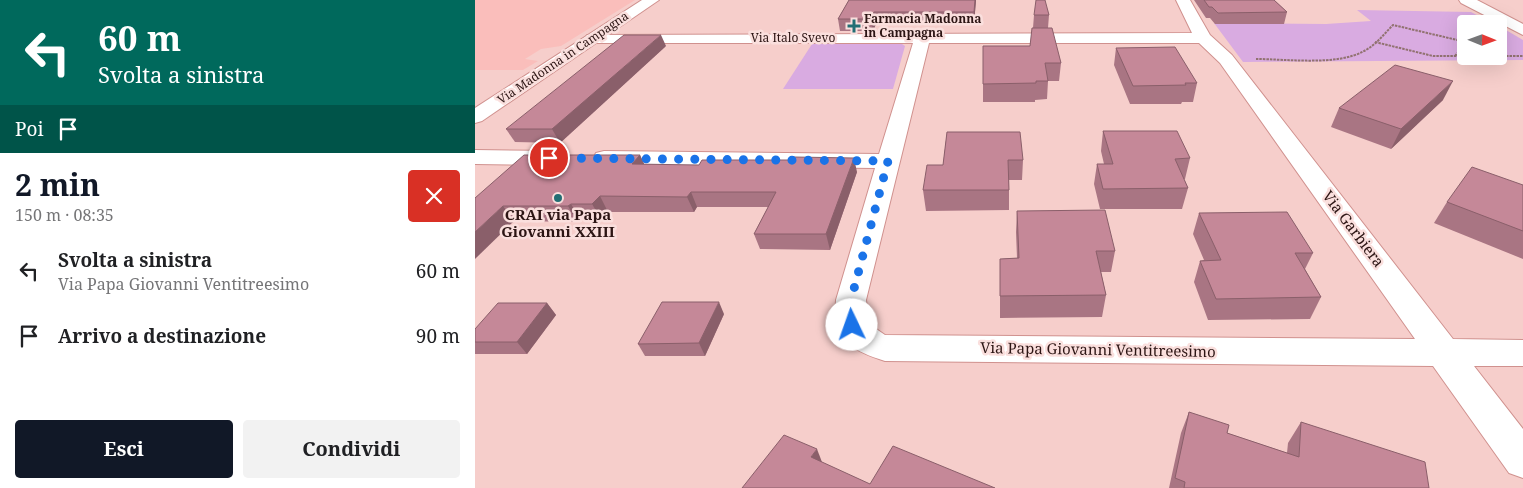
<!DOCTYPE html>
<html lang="it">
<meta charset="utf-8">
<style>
body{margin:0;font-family:"Noto Serif",serif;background:#f2f2f2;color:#202124;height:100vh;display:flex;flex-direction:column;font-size:19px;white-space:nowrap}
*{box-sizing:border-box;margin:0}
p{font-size:16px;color:#757577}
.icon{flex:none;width:28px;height:28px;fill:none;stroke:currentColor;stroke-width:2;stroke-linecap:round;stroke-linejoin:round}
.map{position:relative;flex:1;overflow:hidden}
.panel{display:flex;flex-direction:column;background:#fff;width:475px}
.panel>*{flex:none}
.hud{background:#00695c;color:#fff;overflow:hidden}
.needle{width:32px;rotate:91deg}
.buttons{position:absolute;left:982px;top:15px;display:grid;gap:10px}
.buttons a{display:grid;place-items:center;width:50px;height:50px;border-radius:5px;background:#fff;box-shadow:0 5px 20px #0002;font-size:25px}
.pin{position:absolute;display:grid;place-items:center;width:42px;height:42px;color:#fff;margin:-21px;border:2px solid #fff;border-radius:50%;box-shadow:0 1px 5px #0007}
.me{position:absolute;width:55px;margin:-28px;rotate:357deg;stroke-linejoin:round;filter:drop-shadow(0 0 4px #0008)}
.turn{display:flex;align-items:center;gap:18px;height:105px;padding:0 15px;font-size:22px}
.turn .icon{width:65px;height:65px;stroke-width:2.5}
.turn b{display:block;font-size:35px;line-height:42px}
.then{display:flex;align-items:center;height:48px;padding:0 15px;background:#0003;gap:10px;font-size:19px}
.round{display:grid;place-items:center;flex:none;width:52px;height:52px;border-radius:5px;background:#f2f2f2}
.summary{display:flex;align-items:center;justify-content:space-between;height:85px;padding:0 15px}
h1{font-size:30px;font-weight:700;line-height:38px;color:#111827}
.button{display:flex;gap:10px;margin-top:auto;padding:10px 15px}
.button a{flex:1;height:58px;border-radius:5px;background:#111827;color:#fff;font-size:20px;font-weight:700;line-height:58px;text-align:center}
.button a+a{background:#f2f2f2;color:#202124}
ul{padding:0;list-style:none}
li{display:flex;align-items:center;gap:15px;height:65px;padding:0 15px}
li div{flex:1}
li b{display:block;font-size:19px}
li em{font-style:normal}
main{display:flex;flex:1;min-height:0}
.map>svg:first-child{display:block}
.built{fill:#fabebb}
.green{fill:#d9abe1}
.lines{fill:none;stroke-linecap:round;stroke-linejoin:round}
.minor-casing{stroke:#d0918e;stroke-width:2}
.tertiary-casing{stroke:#d0918e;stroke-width:2}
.path{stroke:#917270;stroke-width:2;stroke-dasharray:2.5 1;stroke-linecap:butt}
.minor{fill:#fff;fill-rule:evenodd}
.tertiary{fill:#fff;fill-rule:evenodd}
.wall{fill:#a97583}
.shaded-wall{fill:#8a5f6a}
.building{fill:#c58898;stroke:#8a5f6a}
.route{stroke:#1a73e8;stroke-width:9;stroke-dasharray:0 16.2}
.poi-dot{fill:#236e74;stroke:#fadfdd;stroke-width:2}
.labels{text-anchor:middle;stroke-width:5;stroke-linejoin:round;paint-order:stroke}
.far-poi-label{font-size:12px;font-weight:bold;fill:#2c1514;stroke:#fadfdd;text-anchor:start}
.far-street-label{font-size:12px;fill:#2c1514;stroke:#fadfdd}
.poi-label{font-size:15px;font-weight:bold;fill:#2c1514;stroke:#fadfdd}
.street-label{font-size:15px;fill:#2c1514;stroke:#fadfdd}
</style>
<main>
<section class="panel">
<div class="hud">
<div class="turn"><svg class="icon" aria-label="left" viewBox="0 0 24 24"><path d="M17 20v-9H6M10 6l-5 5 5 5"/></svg><div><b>60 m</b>Svolta a sinistra</div></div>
<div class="then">Poi<svg class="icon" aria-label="arrive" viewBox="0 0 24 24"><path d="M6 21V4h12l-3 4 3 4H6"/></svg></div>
</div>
<div class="summary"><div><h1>2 min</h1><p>150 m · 08:35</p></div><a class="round" style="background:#d93025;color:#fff"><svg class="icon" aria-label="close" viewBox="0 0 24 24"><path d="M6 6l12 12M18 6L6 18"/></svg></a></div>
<ul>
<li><svg class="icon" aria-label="left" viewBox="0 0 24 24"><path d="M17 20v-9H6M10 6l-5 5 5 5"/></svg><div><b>Svolta a sinistra</b><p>Via Papa Giovanni Ventitreesimo</p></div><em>60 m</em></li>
<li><svg class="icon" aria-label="arrive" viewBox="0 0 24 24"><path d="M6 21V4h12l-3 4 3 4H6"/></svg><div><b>Arrivo a destinazione</b></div><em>90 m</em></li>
</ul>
<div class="button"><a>Esci</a><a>Condividi</a></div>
</section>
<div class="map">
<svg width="1048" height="488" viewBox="0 0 1048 488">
<rect width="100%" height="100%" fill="#f6cecb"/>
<path class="built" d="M0,0H160L86,46L66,49L50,59L63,61L48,70H0Z"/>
<g class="green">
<path d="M882,10L996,12L1019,24H991V56H1024V26L1048,40V60L768,62L739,23L851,24L896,21Z"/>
<path d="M337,44H427L430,46L418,89H308Z"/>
</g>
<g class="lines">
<g class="minor-casing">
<g id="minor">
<path d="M701,0H715L735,35L757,55L978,339L1048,340V366H999L1048,429V478L1034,473L958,366L410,361C375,350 358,340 361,300L400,168L129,165L121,163L118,158L121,153L129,151L404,154L438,43H118L112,41L110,38L112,35L717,33ZM454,43H724L745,63L940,339L410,335L394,324L391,300Z"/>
<path d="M984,0H1002L1048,24V35L986,3Z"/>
<path d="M0,150L83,151L91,153L94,158L91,163L83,165L0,164Z"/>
</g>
</g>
<g class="tertiary-casing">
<path id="tertiary" d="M167,0H184L7,121L0,123V108Z"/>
</g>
<g class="path">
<path d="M900,42L958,56H991"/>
<path d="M980,56L991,43"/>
<path d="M1024,56H1048"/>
<path d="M781,59C811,59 863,66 889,51C901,45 909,34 918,25L991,42"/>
</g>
<use href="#minor" class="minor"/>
<use href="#tertiary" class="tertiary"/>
</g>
<g class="wall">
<path d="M374,0H501L499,24H401L398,31H365L363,19Z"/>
<path d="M719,0H799L812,12L809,24H740L735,18H731Z"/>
<path d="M559,15H574L573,28L586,63L584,81H573L572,99L560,100V102H508V46H555L558,28Z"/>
<path d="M191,46L85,143L40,142L31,129Z"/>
<path d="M641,48L722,83L718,102H707L706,104H655L639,65Z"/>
<path d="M968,100L916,149L856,127L864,108Z"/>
<path d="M628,131L715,158L710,179H709L713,188L707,209H625L619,184L622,164H629L626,151Z"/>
<path d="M472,132L548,160L547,180H534V210L451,211L448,190L468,165Z"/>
<path d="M165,155L169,164L382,172L355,250L285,249L279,234L293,207H222L219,212H133L126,219H105L102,222L39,221L0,198Z"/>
<path d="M1048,185V259L959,223L972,202Z"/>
<path d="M542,211L640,251L636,272H626L631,295L627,317L525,318V259L542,258L541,232Z"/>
<path d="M724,213L838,253L830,269L846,297L835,319L733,320L719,282L725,261L729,260L718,234Z"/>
<path d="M72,303L81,315L52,354H0V329Z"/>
<path d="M249,314L230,356H170L163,344Z"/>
<path d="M714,412L752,433L812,453L813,443L826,422L954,488H694L706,433Z"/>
</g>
<g class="shaded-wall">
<path d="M500,0H501L499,24V12Z"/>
<path d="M399,12L401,24L398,31L396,19Z"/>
<path d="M186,35L191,46L85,143L77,129Z"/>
<path d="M978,81L968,100L916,149L926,129Z"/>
<path d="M165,155L172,170L157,164Z"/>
<path d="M379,158L382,172L355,250L351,234Z"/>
<path d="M216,192L222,207L219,212L212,197Z"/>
<path d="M125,196L133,212L126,219L117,204Z"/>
<path d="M96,204L105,219L102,222L93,206Z"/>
<path d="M28,206L39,221L0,259V232Z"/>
<path d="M244,302L249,314L230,356L224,343Z"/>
<path d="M72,303L81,315L52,354L42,342Z"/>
<path d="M342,449L350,470L336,457Z"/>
</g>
<g class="building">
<path d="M374,0H500L499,12H399L396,19H363Z"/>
<path d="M561,0H570L574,15H559Z"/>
<path d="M729,0H799L812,12L743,13L737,7H734Z"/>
<path d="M557,28H577L586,63H570L573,81H561V83L508,84V46H555Z"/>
<path d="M149,35H186L77,129H31Z"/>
<path d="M700,47L722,83H710L711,85L658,86L641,48Z"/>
<path d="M920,65L978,81L926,129L864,108Z"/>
<path d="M628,131H702L715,158L700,159L713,188L628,189L622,164H638Z"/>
<path d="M472,132H545L548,160H533L534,190H448L452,165H468Z"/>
<path d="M49,155H165L157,164L224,165L227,160H318L319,157L379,158L351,234H279L301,192H216L212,197L125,196L117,204H96L93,206H28L0,232V198Z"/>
<path d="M997,167L1048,185V231L972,202Z"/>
<path d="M630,210L640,251H621L631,295L525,296V259L544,258L542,211Z"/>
<path d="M812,212L838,253H820L846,297L741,299L725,261L746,260L724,213Z"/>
<path d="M187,302H244L224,343L163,344Z"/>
<path d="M23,303H72L42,342H0V329Z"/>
<path d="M714,412L754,425L752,433L824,457L826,422L950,462L954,488H709L710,482L700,478Z"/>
<path d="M309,435L342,449L336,457L395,484L418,446L520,488H267Z"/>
</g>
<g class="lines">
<path class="route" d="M74,158L413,161L376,300L377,325"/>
</g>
<g class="poi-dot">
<path d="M376.5 18.5h5v5h5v5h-5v5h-5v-5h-5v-5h5z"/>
<circle cx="83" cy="198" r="5"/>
</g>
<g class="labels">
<g class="far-poi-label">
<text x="389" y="23">Farmacia Madonna<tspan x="389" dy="14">in Campagna</tspan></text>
</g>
<g class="far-street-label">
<text x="318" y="42">Via Italo Svevo</text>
<text transform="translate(88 58) rotate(-34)" y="4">Via Madonna in Campagna</text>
</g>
<g class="poi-label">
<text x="83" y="220">CRAI via Papa<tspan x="83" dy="17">Giovanni XXIII</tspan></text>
</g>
<g class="street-label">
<text transform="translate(878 229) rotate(53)" y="5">Via Garbiera</text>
<text transform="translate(623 350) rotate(1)" y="5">Via Papa Giovanni Ventitreesimo</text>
</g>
</g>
</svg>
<div class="buttons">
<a><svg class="needle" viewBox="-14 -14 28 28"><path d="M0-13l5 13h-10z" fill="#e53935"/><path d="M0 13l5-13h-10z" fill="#757577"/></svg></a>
</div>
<div class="pin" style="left:74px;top:158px;background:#d93025"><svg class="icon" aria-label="arrive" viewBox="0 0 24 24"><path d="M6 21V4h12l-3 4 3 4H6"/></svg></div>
<svg class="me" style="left:377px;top:325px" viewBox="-20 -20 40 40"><circle r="19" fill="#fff"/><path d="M0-13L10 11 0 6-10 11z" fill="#1a73e8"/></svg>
</div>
</main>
